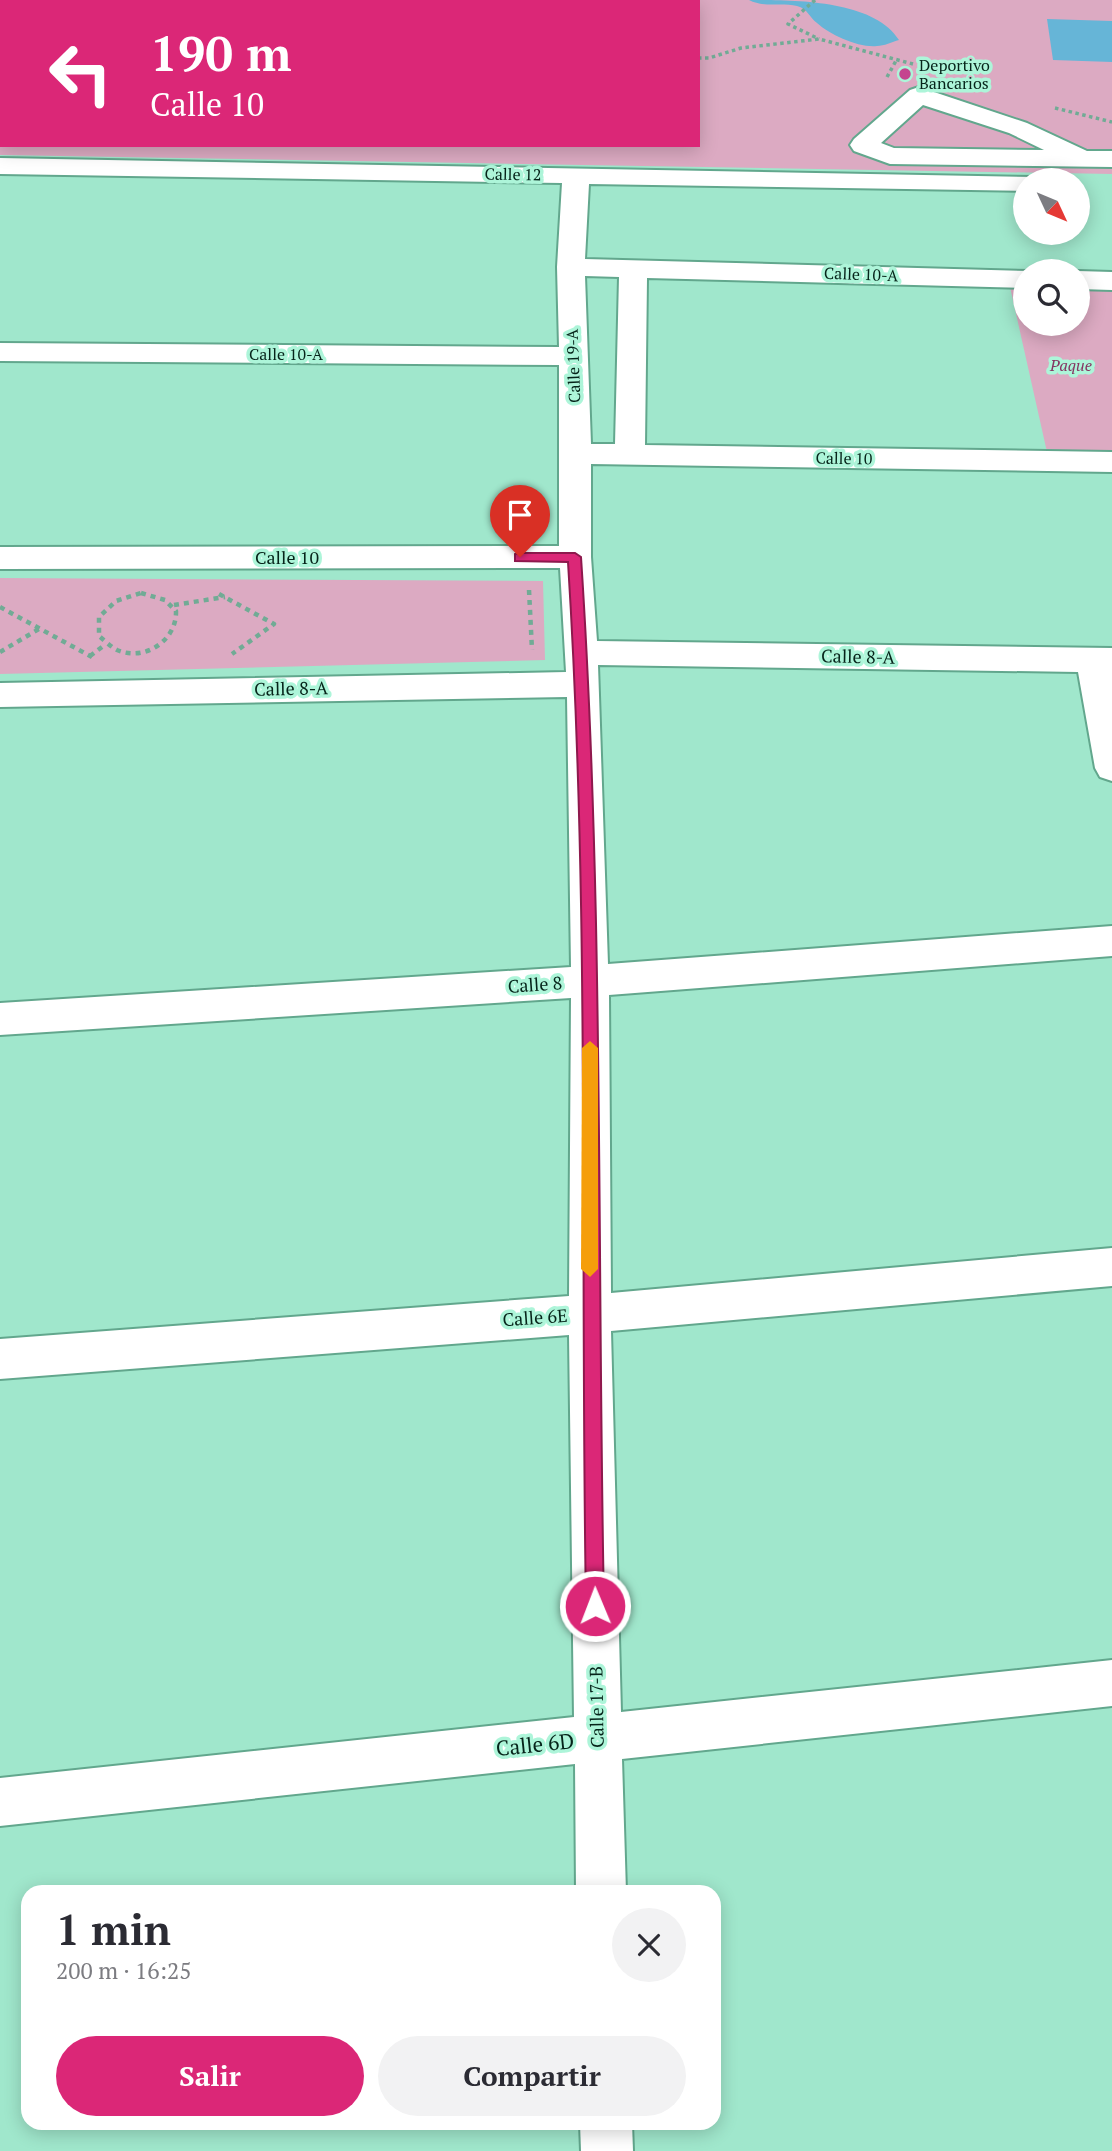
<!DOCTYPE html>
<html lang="es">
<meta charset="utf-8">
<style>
body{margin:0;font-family:"PT Serif",serif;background:#f2f2f3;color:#2b2b33;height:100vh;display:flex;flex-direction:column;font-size:26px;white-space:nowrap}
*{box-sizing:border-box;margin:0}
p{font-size:23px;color:#7c7c81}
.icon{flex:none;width:38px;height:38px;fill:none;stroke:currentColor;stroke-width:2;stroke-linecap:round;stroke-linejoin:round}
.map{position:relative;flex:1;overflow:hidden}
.drawer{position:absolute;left:21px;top:1885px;width:700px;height:245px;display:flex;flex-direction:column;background:#fff;border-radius:21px;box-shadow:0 4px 18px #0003}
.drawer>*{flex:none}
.banner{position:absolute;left:0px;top:0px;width:700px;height:147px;box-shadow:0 4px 18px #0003;background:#db2777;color:#fff;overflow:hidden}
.needle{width:46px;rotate:134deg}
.tools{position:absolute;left:1013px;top:168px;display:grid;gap:14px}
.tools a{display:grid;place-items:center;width:77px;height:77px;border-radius:50%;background:#fff;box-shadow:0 4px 18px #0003;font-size:35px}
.pin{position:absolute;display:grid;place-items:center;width:60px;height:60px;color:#fff;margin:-72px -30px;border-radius:50% 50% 50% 0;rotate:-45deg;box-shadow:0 0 7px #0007}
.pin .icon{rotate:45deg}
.me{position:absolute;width:77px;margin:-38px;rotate:359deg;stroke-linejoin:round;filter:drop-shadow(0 0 5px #0008)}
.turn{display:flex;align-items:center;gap:24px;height:147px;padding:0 35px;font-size:32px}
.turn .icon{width:91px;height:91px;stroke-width:2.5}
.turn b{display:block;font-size:49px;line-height:60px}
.round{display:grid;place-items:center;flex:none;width:74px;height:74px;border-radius:37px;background:#f2f2f3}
.headline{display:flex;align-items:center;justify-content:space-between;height:119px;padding:0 35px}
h1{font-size:42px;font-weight:700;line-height:52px}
.action{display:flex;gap:14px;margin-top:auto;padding:14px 35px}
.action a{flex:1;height:80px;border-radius:42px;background:#db2777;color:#fff;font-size:28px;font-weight:700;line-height:80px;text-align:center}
.action a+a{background:#f2f2f3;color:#2b2b33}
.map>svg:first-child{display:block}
.green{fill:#dcaac2;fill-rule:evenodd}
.water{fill:#66b5d7}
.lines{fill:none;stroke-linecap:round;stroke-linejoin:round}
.minor-casing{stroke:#62a78d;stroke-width:4}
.path-far1{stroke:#71ab95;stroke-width:3.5;stroke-dasharray:3.5 3.5;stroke-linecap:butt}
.path{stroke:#71ab95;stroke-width:4.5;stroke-dasharray:5 5;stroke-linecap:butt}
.minor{fill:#fff;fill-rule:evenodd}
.route{fill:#db2777;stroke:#8e194d;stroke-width:2}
.slow{fill:#f59e0b}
.poi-dot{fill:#c5448f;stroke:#adf5d9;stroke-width:2.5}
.labels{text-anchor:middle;stroke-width:7;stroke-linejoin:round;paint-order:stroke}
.far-poi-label{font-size:16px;fill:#06241a;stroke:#adf5d9;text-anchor:start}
.far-street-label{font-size:16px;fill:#06241a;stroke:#adf5d9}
.far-park-label{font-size:16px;font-style:italic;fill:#853562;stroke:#adf5d9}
.street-label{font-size:18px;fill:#06241a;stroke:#adf5d9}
.near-street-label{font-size:21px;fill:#06241a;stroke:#adf5d9}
</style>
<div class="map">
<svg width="1112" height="2151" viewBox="0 0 1112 2151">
<rect width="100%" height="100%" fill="#a0e7cc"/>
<g class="green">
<path d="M0,0H1112V174L0,155ZM2,2H698V145H2Z"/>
<path d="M1008,278L1025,279L1026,324H1078V280L1112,281V462L1049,461Z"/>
<path d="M0,578L543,581L545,660L0,674Z"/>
</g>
<g class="water">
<path d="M749,0C795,0 874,0 899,40C892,42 884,46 877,46C859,48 830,35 817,23C809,17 808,9 797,6C781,2 764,8 749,0Z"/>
<path d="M1047,19L1112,21V62L1053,60Z"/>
</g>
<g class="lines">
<g class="minor-casing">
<g id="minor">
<path d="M919,87L1027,123L1087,151H1112V167L890,164L854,151L850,145L854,139L910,90ZM923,105L1009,133L1044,150L894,148L881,143Z"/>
<path d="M0,158L1035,177L1037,180H1026V191L589,184L585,259L1029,271H1026V288L647,278L645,445L1112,452V472L591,464V557L597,641L1112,648V781L1100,777L1095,768L1078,672L598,665L608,964L1112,926V956L609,995L611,1293L1112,1248V1286L611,1331L621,1712L1112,1660V1706L622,1759L626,1892H576L575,1764L0,1826V1778L574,1717L569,1335L0,1379V1339L569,1296L571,998L0,1035V1003L571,967L567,697L0,707V683L566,672L560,568L0,569V547L559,546V365L0,361V343L559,347L557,267L562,183L0,174ZM585,276L619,277L615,444H591Z"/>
<path d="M1078,271L1112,272V290L1078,289Z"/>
<path d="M580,2123H632L633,2151H581Z"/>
</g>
</g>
<g class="path-far1">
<path d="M815,0L788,24L819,39"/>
<path d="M698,58H709L741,48L819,39L913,64"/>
<path d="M887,77L897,59"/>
<path d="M1055,108L1112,122"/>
</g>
<g class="path">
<path d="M529,590L532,650"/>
<path d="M141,593L165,600L176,611C177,640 145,662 117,650C111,647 104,640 99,636V617L116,601Z"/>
<path d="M219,594L274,624L232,654"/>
<path d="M174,605L225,597"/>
<path d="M0,607L92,657"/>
<path d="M0,652L39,629"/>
<path d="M90,656L106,644"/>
</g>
<use href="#minor" class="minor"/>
</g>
<path class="route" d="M520,553H575L581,557C604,906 597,1257 604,1606L602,1613L595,1615L588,1613L586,1606C580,1258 590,909 568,562L515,561V554Z"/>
<path class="slow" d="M590,1041L598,1048V1269L590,1277L581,1269L582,1048Z"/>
<circle class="poi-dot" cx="905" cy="74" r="7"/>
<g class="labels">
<g class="far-poi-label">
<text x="919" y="71">Deportivo<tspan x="919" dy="18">Bancarios</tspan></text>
</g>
<g class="far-street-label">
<text transform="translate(513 174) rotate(1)" y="6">Calle 12</text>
<text transform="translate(861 274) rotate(2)" y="6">Calle 10-A</text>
<text x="286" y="360">Calle 10-A</text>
<text transform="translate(573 366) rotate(-92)" y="6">Calle 19-A</text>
<text transform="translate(844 458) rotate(1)" y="6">Calle 10</text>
</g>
<g class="far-park-label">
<text x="1071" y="371">Paque</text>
</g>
<g class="street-label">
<text x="287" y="564">Calle 10</text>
<text transform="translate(858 657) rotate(1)" y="6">Calle 8-A</text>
<text transform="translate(291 689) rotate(-1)" y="6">Calle 8-A</text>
<text transform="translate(535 985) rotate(-4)" y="6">Calle 8</text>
<text transform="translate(535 1318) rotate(-4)" y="6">Calle 6E</text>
<text transform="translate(597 1707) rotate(-91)" y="6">Calle 17-B</text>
</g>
<g class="near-street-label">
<text transform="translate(535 1745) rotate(-6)" y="7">Calle 6D</text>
</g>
</g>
</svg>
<div class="tools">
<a><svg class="needle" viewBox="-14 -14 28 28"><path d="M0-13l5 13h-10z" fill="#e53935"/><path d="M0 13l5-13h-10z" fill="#7c7c81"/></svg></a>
<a><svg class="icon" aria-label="search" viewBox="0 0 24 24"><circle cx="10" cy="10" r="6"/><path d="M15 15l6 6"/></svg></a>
</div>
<div class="pin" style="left:520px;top:557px;background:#d93025"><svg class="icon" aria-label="arrive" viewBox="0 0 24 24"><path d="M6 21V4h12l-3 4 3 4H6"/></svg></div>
<svg class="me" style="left:595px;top:1606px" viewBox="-20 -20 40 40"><circle r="17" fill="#db2777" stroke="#fff" stroke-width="3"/><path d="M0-11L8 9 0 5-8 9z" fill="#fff"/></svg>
<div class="banner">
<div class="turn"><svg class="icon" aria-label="left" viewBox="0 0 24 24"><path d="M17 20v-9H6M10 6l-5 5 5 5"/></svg><div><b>190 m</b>Calle 10</div></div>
</div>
<section class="drawer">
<div class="headline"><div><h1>1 min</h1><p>200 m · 16:25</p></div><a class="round"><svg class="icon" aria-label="close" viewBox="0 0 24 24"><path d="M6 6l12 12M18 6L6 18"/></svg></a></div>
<div class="action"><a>Salir</a><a>Compartir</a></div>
</section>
</div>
